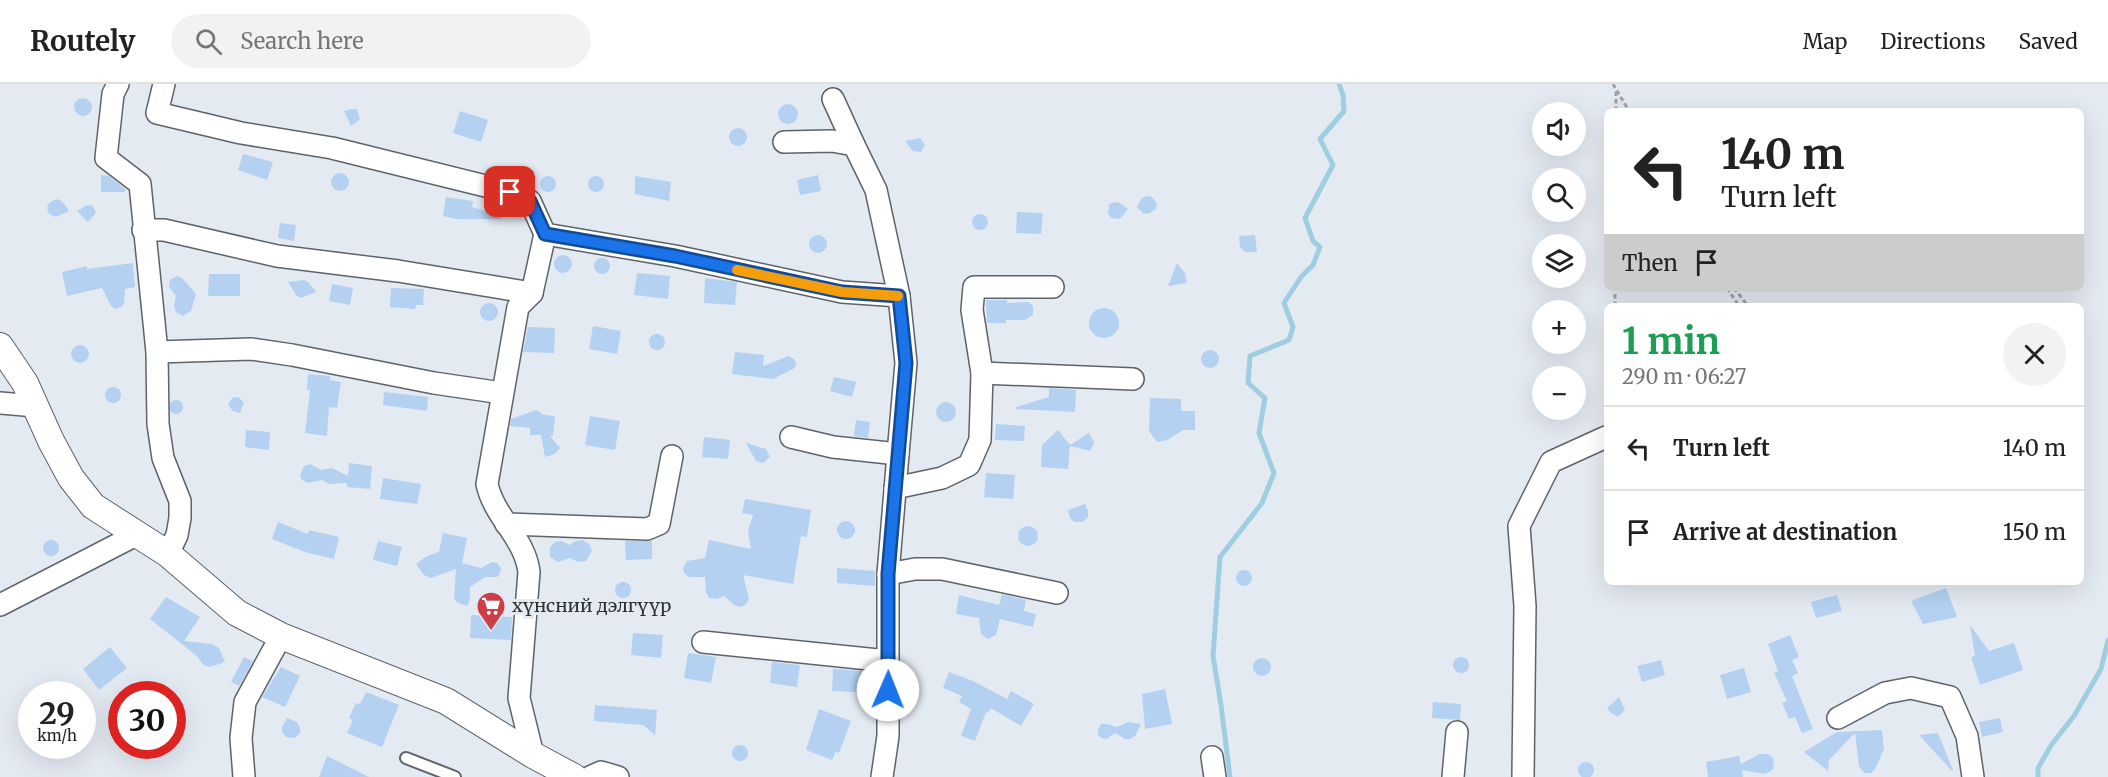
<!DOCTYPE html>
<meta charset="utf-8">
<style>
body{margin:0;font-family:Merriweather,serif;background:#f2f2f2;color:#222;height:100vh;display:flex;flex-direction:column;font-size:22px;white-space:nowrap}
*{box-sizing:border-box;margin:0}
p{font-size:20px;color:#767676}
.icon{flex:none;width:33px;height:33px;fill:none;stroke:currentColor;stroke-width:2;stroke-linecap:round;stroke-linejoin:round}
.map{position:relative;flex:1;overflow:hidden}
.sheet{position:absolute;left:1604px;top:219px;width:480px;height:282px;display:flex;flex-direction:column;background:#fff;border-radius:9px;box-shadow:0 6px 24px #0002}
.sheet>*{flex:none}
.top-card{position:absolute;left:1604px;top:24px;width:480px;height:183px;border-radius:9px;box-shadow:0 6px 24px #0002;background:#fff;color:#222;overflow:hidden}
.fabs{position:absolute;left:1532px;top:18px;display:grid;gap:12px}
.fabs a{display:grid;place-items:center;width:54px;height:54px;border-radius:50%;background:#fff;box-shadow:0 6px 24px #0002;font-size:30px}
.speed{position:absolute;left:18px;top:597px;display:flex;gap:12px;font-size:30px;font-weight:700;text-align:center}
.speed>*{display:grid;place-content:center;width:78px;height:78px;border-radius:50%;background:#fff;box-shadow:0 6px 24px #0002;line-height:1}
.speed small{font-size:15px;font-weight:400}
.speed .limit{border:9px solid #d22;background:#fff;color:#111}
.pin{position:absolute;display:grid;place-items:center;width:51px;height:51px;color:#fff;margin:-26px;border-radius:12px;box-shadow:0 3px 9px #0006}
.me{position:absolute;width:66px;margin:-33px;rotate:1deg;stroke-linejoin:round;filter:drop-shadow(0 0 4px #0008)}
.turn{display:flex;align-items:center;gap:21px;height:126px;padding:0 18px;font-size:27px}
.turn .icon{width:78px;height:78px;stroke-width:2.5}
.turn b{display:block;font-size:42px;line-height:51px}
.then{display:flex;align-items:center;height:57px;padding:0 18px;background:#0003;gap:12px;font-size:22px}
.round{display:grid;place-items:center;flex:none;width:63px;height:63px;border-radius:32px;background:#f2f2f2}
.summary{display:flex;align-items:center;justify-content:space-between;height:102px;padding:0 18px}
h1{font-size:36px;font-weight:700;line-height:45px;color:#1e9e55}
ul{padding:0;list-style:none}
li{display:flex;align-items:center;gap:18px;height:84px;padding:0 18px;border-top:2px solid #e0e0e0}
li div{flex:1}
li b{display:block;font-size:22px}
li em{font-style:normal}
header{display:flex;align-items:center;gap:36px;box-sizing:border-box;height:84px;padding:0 30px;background:#fff;border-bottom:2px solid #e0e0e0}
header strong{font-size:28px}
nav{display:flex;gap:33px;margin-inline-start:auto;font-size:21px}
.search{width:420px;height:54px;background:#f2f2f2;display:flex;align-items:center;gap:15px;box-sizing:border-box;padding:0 21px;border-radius:33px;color:#767676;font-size:22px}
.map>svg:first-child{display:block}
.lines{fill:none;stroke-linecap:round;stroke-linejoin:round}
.stream{stroke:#9fcee1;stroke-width:5}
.building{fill:#b4d1f2}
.service-casing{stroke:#5e636a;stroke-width:14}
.minor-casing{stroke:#5e636a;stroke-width:24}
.tertiary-casing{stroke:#5e636a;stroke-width:28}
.path{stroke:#9ca1a7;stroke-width:3;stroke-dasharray:4.5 3;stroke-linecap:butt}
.service{stroke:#fff;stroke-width:10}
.minor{stroke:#fff;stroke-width:21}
.tertiary{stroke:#fff;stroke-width:26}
.route-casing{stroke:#114b97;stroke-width:15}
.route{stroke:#1a73e8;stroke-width:10}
.slow{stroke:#f59e0b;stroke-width:10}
.labels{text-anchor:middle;stroke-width:6;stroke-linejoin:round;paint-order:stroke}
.poi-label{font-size:18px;fill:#2e3134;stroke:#e4eaf2;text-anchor:start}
</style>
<header>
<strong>Routely</strong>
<div class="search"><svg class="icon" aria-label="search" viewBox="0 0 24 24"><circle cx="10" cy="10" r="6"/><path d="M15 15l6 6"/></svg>Search here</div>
<nav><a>Map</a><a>Directions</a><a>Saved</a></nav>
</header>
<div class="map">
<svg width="2108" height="693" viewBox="0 0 2108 693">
<rect width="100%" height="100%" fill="#e4eaf2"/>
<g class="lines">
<g class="stream">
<path d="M1230,693L1221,621L1213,572L1220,473L1262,419L1274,389L1259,349L1265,314L1248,299L1250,272L1289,256L1293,243L1284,219L1301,193L1313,181L1320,163L1313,157L1305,134L1333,81L1320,55L1344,27L1343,11L1339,0"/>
<path d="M2038,693V684L2052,660L2074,632L2101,585L2108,556"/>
</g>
</g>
<g class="building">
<circle cx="83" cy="23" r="9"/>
<circle cx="788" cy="30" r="10"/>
<path d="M352,25H357L360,35L351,42L344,27Z"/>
<path d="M460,27L488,36L481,58L453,49Z"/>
<circle cx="738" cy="53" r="9"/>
<path d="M920,54L925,61L921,68L913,67L905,57Z"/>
<path d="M243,70L273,78L267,96L238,86Z"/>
<circle cx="340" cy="98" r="9"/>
<path d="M101,91L109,92L125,105V108H101Z"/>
<path d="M818,91L821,107L800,111L797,96Z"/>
<circle cx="548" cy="100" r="8"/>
<path d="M635,92L671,98L669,117L635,110Z"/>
<circle cx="596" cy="100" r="8"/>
<path d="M1146,112L1152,113L1157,120L1156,125L1148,130L1143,129L1137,123L1141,115Z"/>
<path d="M446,113L473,117L472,123L502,132L501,135H457L443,132Z"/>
<path d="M56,115L62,117L69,127L56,133L49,130L47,124L49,119Z"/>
<path d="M1115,118L1120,119L1128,125L1120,135L1111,134L1108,129L1109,120Z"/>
<path d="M92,121L96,129L88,138L77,127L85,122Z"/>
<path d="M1017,128L1043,129L1041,150L1016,149Z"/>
<circle cx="980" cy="138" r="8"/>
<path d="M280,139L296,141L294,157L278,154Z"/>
<circle cx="818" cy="160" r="9"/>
<path d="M1255,151L1257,168H1245L1240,163L1239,152Z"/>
<circle cx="563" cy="180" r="9"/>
<circle cx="602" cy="182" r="8"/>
<path d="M133,179L135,203L125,205L124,219L121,223L115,225L111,222L102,204L67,212L62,188L87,182V185Z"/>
<path d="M1177,179L1185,189L1187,199L1168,202Z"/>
<path d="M637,189L670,192L668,215L634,211Z"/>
<path d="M209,190H240V212H208Z"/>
<path d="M177,192L182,194L196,210L191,227L183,232L176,228L174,222L176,212L169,203L170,196Z"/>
<path d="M705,194L737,198L735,221L704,219Z"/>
<path d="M304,196L309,199L316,208L301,214L296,211L288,198Z"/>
<path d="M332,200L353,204L350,221L329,217Z"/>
<path d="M391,204L424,205L423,221H416L415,225L390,223Z"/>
<path d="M986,216H1007V219L1028,218L1033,222V231L1025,236H1006V239H987Z"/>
<circle cx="489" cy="228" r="9"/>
<circle cx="1104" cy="239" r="15"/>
<path d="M593,242L621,247L617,270L589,265Z"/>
<path d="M528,243L555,244L554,269L523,268Z"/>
<circle cx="657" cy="258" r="8"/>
<circle cx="80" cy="270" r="9"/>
<circle cx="1210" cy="275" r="9"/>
<path d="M735,268L764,271L763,282L789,272L795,276L796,281L793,285L773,295L732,290Z"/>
<path d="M308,290L330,292V296L341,298L337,324L329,323L327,352L305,349L310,306H307Z"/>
<path d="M834,293L856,298L852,313L830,307Z"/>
<circle cx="113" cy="311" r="8"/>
<path d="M1049,304L1076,306L1075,328L1016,325V323L1049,313Z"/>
<path d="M384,308L428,313L427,327L383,321Z"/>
<path d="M238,313L244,318L240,329L233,327L228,321L232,314Z"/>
<path d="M1150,314L1181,315V327H1195V346H1183L1167,356L1157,358L1149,347Z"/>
<circle cx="176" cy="323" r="7"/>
<circle cx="946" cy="328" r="10"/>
<path d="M536,326L544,331L555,332L553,352H550L560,364L555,370L545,373L541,351H530V344L510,342L511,335Z"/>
<path d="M590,332L620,337L615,366L585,361Z"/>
<path d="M856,336L870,338L868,354L854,352Z"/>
<path d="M996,340L1025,342L1024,357L995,356Z"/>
<path d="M246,346L270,348L269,366L245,363Z"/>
<path d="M1058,346L1070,361L1089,349L1094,358L1093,361L1090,367L1070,362L1068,385L1041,383L1042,361Z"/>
<path d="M704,353L730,356L728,375L702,373Z"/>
<path d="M746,359L766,365L770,373L763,379L756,377Z"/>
<path d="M349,379L372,382L370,405L347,403V399L329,400L322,396L308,399L302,396L300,391L304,382L310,380L321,386L332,384L348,392Z"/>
<path d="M986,389L1015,391L1013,415L984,413Z"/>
<path d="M383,394L421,400L417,420L380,415Z"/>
<path d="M745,415L811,426L807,453L801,452L793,500L743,491L749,515L746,520L740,523L734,521L724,512L717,515L709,514L706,508L705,493H689L684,489L683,484L687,477L705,474L709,456L751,465L748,447L753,431L742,429Z"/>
<path d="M1085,420L1088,427V433L1083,438H1074L1070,434L1068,426Z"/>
<circle cx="846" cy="446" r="9"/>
<path d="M278,438L308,450L309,446L339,453L334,475L305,468L272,455Z"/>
<circle cx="1028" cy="452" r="10"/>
<path d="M443,449L467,454L462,479L481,484L492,478L497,479L501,484L500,489L497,493H485L470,503V512L468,522L458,519L454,515L456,485L431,494L424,491L416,480L427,472L439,468Z"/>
<path d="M583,456L589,460L592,467L586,477L578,478L570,474L558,478L550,473V463L555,458L562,457L569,461L576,457Z"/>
<circle cx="51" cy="464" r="8"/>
<path d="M378,457L402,463L397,482L373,476Z"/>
<path d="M625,457H652V475L626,476Z"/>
<path d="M837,484L875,487V502L837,499Z"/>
<circle cx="1244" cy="494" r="8"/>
<circle cx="623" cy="506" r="8"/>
<path d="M1946,504L1957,533L1923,540L1911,517Z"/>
<path d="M1002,510L1026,516L1024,527L1036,530L1033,543L1000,535L996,551L988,555L981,550L979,534L956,530L959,511L999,521Z"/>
<path d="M1837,511L1842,527L1816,534L1811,518Z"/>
<path d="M166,513L200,533L184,557L212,560L219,564L225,578L210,583L203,581L197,572L150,535Z"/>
<path d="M471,531L512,533L511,556L470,554Z"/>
<path d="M1970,541L1989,567L2014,559L2023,586L1980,601L1971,573L1975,572Z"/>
<path d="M633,549L663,551L661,574L631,571Z"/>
<path d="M1790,551L1799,573L1792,576L1798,589L1792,592L1813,645L1802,649L1795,633L1789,635L1782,619L1787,617L1774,589L1778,587L1768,560Z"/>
<path d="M110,563L127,584L99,606L83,585Z"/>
<path d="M688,569L716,573L711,599L684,594Z"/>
<circle cx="1461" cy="581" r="8"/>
<path d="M244,573L253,577L239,602L231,598Z"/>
<circle cx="1262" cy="583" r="9"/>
<path d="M1661,576L1665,591L1642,598L1637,582Z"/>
<path d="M772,578L800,581L797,603L770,599Z"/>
<path d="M281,583L300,592L285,623L262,613Z"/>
<path d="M1744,584L1751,608L1727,615L1720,591Z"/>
<path d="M833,585L862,587V590H875V605L857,604L856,608L832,607Z"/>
<path d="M949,588L973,597L1007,615L1011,607L1034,620L1021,642L991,624L988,629L986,628L975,657L961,652L971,625L959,618L962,612L943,604Z"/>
<path d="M1165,605L1172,640L1145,645L1142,610Z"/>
<path d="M366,608L399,621L382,663L347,649L353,636L349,634L356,619L360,620Z"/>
<path d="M1619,613L1625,626L1618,633L1611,629L1607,624Z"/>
<path d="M1433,618L1461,620L1460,636L1432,634Z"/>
<path d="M595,621L657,626L655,651L643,641L594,637Z"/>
<path d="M819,625L851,637L839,669L836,667L832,676L806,666Z"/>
<path d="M287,634L297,638L300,644V649L295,654L286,653L282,648V643Z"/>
<path d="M2000,634L2003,648L1982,653L1979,638Z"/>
<path d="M1128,638L1141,640L1135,652L1130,655H1125L1115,649L1107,655L1102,654L1098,651V646L1101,640H1107L1117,643Z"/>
<path d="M1882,646L1884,665L1875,685L1871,689H1864L1859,682L1855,649L1829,676L1828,687L1804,668L1837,648Z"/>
<path d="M1938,649L1953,686L1952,687L1919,651Z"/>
<circle cx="740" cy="669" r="8"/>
<path d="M1760,670H1768L1774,675L1773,685L1769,688L1764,690L1742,686L1743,693H1708L1706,678L1739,672L1741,680Z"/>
<path d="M327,672L369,693H319Z"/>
<circle cx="1586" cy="686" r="8"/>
</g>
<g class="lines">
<g class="service-casing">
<path id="service" d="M406,674L455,693"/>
</g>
<g class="minor-casing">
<g id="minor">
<path d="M118,0L113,10L106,74L140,100L157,268L158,340L163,374L180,417V434L177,451L168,470"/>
<path d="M164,0L157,29L241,49L332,64L510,108L530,117L545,150L675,172L842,208L899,212"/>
<path d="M833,15L854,61"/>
<path d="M784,58L832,57L854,61L876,106L899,212L906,279L898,370"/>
<path d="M143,146H164L277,172L398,187L532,209"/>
<path d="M157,268L251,265L292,271L434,299L502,309"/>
<path d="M982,289L1133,295"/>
<path d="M0,319L36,322"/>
<path d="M791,353L833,363L898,370L888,490V652L882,693"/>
<path d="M895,404L942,394L969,381L980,356L982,289L972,226L974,203H1053"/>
<path d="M506,440L647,445L659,440L672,372"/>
<path d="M888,490L915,485H942L1057,509"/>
<path d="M0,521L136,451"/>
<path d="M703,558L888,577"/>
<path d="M1838,634L1885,609L1911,604L1950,613L1967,652L1973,693"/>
<path d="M533,671L519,614L529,488C525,454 494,433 487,400L518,223L532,209L545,150"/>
<path d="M1212,673L1215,693"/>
<path d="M244,693L241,654L245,618L281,552"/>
<path d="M590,693L601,688L618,693"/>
<path d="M1453,693L1457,648"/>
<path d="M1523,693L1525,522L1519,442L1551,378L1606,353"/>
</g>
</g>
<g class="tertiary-casing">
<path id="tertiary" d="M0,262L25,299L51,357L71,394L93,422L168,470L237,529L281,552L446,617L533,671L574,693"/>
</g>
<g class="path">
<path d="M1613,0L1629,27"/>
<path d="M1616,27V7"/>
<path d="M1727,204L1739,222"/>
<path d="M1734,204L1748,222"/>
<path d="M1615,222V204"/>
</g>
<use href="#service" class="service"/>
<use href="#minor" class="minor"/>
<use href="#tertiary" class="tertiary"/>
</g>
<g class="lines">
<g class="route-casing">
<path id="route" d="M510,108L530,117L545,150L675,172L842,208L899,212L906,279L888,490V606"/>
</g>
<use href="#route" class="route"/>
<path class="slow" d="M737,186L842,208L898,212"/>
</g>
<defs>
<g id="supermarket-pin" transform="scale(1.5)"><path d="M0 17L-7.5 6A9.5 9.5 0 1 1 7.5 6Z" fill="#ce3e48" stroke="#e4eaf2"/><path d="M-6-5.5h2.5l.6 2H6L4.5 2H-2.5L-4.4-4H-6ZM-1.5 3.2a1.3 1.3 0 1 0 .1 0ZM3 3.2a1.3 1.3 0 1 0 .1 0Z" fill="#fff"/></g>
</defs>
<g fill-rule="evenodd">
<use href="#supermarket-pin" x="491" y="522"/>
</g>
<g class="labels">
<g class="poi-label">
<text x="512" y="528">хүнсний дэлгүүр</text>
</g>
</g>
</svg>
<div class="fabs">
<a><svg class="icon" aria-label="sound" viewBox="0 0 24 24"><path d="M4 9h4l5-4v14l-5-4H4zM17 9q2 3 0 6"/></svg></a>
<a><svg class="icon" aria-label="search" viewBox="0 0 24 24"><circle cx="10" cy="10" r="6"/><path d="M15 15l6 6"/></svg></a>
<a><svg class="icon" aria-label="layers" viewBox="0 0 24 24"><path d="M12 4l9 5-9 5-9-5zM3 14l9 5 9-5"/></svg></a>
<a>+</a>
<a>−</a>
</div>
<div class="speed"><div>29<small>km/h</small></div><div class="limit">30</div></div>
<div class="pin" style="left:510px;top:108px;background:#d93025"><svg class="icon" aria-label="arrive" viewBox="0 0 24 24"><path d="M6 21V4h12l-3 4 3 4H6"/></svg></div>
<svg class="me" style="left:888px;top:606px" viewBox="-20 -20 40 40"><circle r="19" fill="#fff"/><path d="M0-13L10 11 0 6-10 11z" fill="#1a73e8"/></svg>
<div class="top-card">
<div class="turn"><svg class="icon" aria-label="left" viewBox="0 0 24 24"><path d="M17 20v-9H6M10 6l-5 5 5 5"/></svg><div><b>140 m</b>Turn left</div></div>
<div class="then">Then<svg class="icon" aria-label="arrive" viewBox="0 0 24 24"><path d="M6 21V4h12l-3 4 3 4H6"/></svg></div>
</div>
<section class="sheet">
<div class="summary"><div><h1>1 min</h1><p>290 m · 06:27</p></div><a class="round"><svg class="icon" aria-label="close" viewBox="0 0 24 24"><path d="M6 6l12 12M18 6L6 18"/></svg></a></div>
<ul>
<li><svg class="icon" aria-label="left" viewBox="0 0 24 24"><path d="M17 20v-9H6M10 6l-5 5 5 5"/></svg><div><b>Turn left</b></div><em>140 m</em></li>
<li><svg class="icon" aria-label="arrive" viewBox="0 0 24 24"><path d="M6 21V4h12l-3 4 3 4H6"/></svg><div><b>Arrive at destination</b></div><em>150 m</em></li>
</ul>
</section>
</div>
